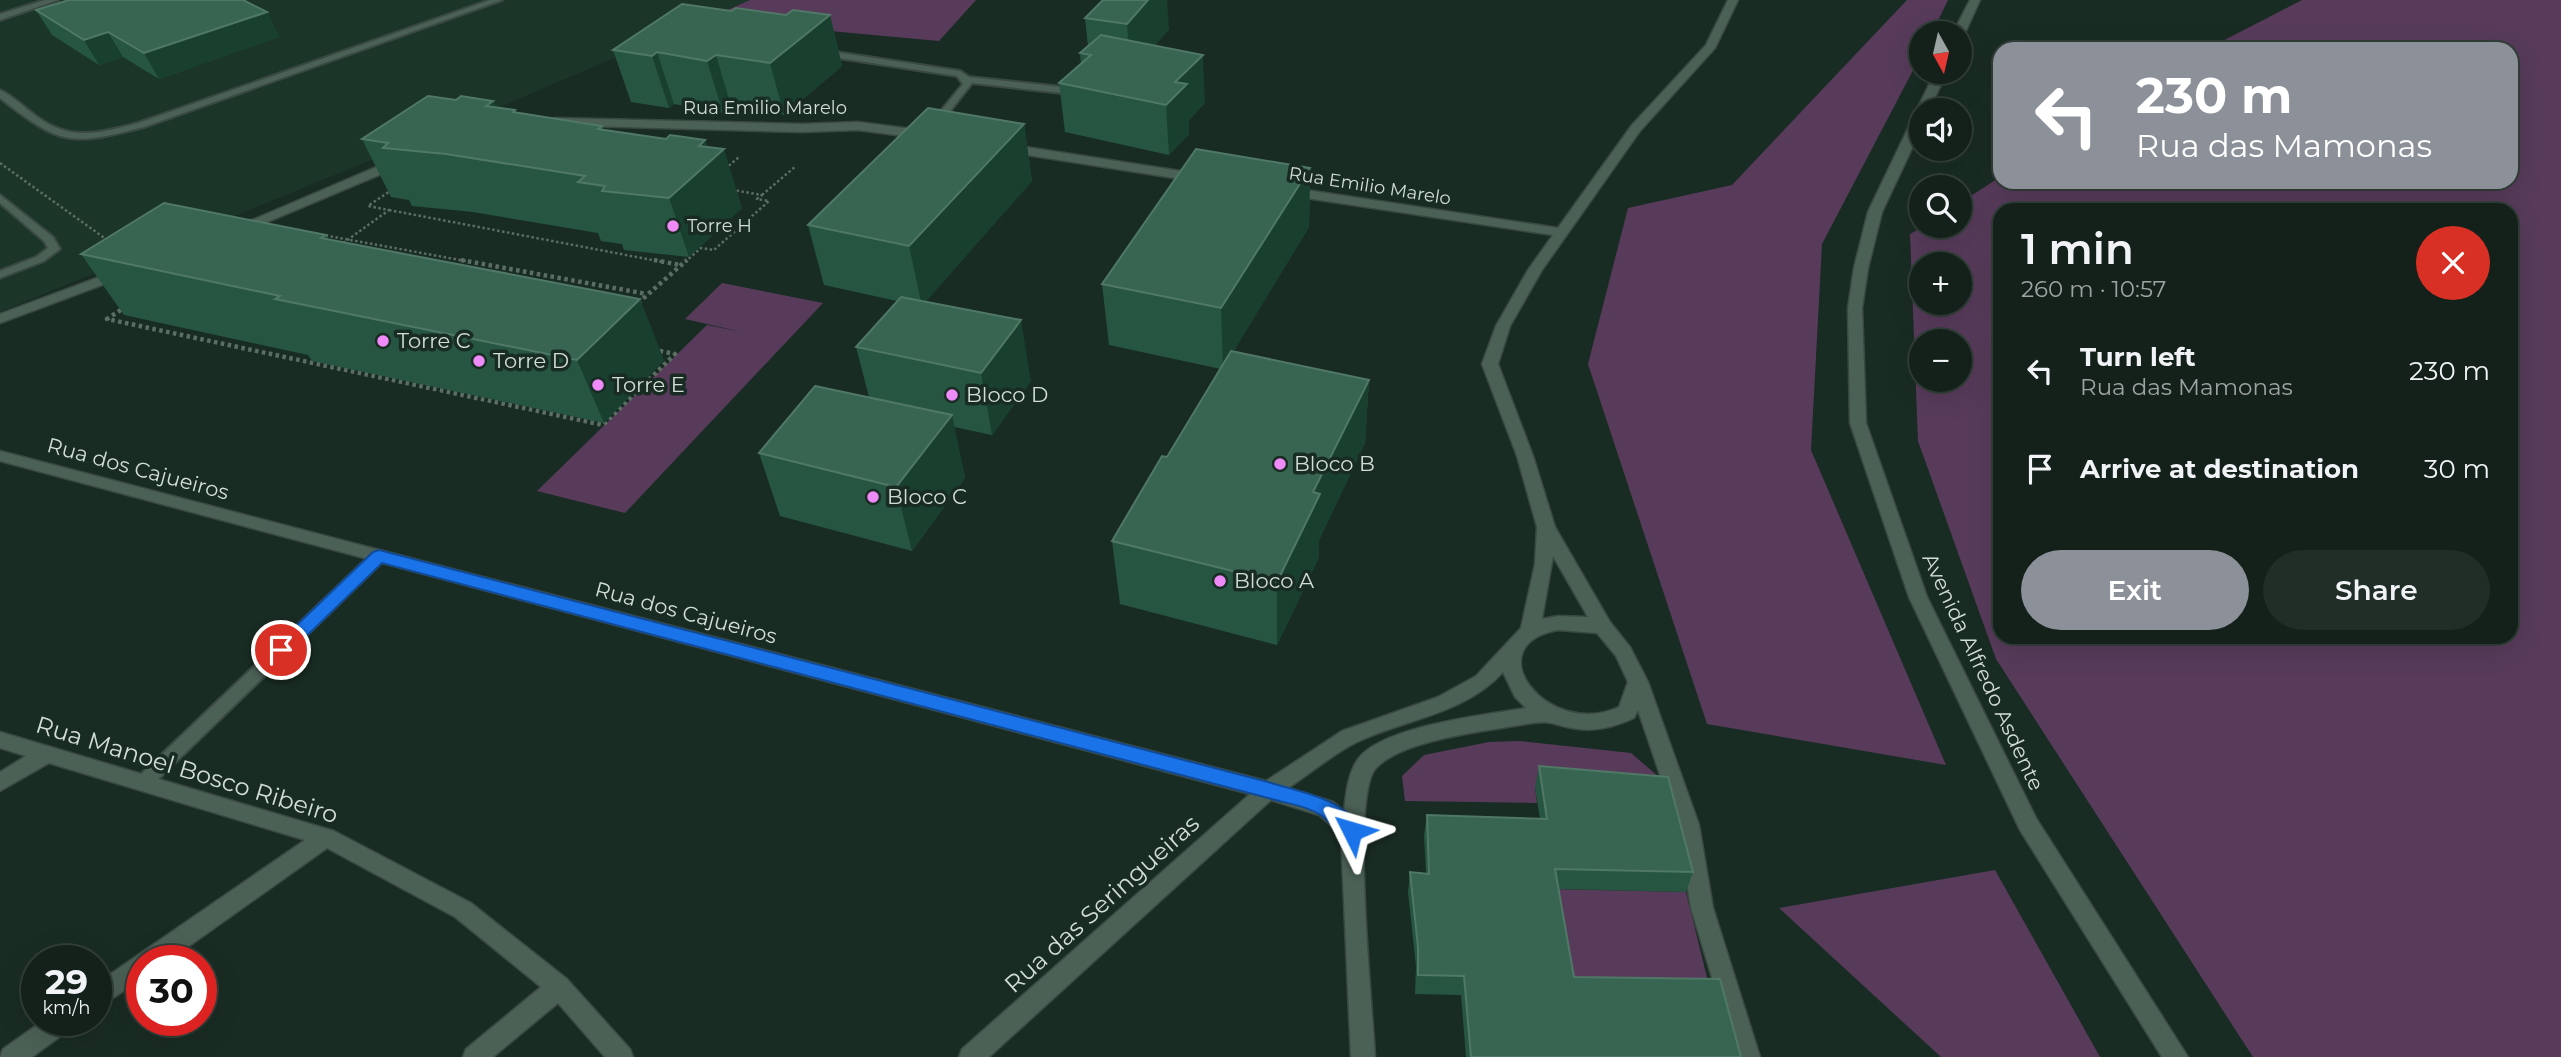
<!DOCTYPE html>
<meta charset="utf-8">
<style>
body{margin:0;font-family:Montserrat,sans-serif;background:#202e27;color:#f1f3f6;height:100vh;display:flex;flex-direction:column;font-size:26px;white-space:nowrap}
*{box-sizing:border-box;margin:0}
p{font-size:23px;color:#9da3a2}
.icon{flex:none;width:38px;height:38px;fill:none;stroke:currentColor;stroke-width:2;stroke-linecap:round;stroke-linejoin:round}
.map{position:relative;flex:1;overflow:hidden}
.sheet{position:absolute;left:1993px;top:203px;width:525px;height:441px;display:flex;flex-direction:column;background:#13211a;border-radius:21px;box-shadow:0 7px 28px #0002,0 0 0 2px #323e39}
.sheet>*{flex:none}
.hud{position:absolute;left:1993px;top:42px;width:525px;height:147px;border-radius:21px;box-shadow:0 7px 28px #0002,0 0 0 2px #323e39;background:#8c9099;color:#fff;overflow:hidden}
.needle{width:46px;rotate:172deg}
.controls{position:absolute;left:1909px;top:21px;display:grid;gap:14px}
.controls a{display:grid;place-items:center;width:63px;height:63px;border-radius:50%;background:#13211a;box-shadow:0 7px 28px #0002,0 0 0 2px #323e39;font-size:35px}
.speed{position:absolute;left:21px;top:945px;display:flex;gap:14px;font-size:35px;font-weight:700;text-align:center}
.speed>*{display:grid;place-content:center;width:91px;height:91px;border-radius:50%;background:#13211a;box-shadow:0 7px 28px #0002,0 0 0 2px #323e39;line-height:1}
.speed small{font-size:18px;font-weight:400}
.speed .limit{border:10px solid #d22;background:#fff;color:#111}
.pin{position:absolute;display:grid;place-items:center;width:60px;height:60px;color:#fff;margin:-30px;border:4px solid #fff;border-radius:50%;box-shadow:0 2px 7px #0007}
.me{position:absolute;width:77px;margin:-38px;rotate:310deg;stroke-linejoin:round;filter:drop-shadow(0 0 5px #0008)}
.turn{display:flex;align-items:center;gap:24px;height:147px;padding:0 28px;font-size:32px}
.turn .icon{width:91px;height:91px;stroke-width:2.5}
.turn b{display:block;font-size:49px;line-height:60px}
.round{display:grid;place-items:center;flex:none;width:74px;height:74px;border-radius:37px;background:#202e27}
.head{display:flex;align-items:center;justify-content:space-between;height:119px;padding:0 28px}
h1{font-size:42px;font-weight:600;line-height:52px}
.cta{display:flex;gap:14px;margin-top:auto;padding:14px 28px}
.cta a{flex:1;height:80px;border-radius:42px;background:#8c9099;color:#fff;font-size:28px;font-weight:600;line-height:80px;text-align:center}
.cta a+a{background:#202e27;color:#f1f3f6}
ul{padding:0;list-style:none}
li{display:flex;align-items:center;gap:21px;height:98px;padding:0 28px}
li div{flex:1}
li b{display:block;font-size:26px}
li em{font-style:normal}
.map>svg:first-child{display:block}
.built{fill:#1b3629}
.green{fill:#583b5b;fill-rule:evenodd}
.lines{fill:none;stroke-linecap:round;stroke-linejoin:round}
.service-casing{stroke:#394941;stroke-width:4}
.minor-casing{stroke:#394941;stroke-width:3}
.tertiary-casing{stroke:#394941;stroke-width:3}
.path-far1{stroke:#5c6d64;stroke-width:2.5;stroke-dasharray:2.5 2.5;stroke-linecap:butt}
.path{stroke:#5c6d64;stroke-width:4.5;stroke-dasharray:3.5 3.5;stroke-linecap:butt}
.service{fill:#4c6156;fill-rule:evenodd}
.minor{fill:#4c6156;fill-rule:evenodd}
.tertiary{fill:#4c6156;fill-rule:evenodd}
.wall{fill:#265641}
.shaded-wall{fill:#193f2e}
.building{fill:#386551;stroke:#507866;stroke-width:2}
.route{fill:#1a73e8;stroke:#114b97;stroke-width:2}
.poi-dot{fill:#ee8bf8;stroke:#192c23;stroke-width:2.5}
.labels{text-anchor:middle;stroke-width:7;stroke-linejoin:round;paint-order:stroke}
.far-street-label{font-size:18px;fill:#d1ddd6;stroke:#192c23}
.far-poi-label{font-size:18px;fill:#d1ddd6;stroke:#192c23;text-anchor:start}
.poi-label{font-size:21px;fill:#d1ddd6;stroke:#192c23;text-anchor:start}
.street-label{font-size:21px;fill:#d1ddd6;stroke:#192c23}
.near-street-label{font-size:24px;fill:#d1ddd6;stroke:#192c23}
</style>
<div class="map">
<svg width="2561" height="1057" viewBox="0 0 2561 1057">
<rect width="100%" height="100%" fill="#192c23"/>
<path class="built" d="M0,0H750L476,117L0,312Z"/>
<g class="green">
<path d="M750,0H976L939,41L742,23L718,14Z"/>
<path d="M1907,0H1948L1932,33H1922L1921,55L1822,244L1811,450L1946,765L1707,724L1588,364L1628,208L1732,185Z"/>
<path d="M2302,0H2561V1057H2253L1996,659L1918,441L1910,234L1924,226H1960V203L2000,177V182H2511V49H2207ZM2000,210H2511V637H2000ZM1922,264H1960V303H1922ZM1922,341H1960V380H1922Z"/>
<path d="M722,283L823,303L625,513L537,491L707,325L742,332L685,319Z"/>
<path d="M1520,741L1631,753L1660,778L1535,787L1537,803L1405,801L1402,776L1424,755L1489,742Z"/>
<path d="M1995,870L2100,1057H1941L1779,908Z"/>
<path d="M1550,889L1686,892L1712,998L1569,996Z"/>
</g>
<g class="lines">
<g class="service-casing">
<g id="service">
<path d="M45,0H58L0,20V14Z"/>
<path d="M490,0H502L144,127C70,146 61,146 0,98V90C13,96 25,108 36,116C71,142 99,133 138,123Z"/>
<path d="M822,50L960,71L969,77L1071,88L1076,91L1071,94L972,83L939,125L936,126L931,123L963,84L957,76L819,55V51Z"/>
<path d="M0,195L53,237L60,249L44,261L0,278V271L36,257L48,248L44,241L0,203Z"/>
<path d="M379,551L386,556L384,560L150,787L144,789L138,787L136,782L138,777L374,552Z"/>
</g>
</g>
<g class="minor-casing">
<g id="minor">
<path d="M1728,0H1738L1715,48L1640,131L1542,270L1510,326L1498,364L1533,456L1555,527L1610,622L1630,647L1648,682L1699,825L1713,908L1760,1057H1736L1691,908L1677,825L1638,710L1634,718C1617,726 1597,732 1578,729C1554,726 1552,719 1526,724C1487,731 1403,739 1376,768C1350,796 1373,1010 1375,1057H1351L1341,835L1319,815L1271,800L989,1057H959L962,1049L1250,794L0,461V451L1266,781L1342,731L1438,697L1476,676L1521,628L1535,564L1537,527L1517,456L1482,364L1496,326L1528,270L1553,235L1286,195L1279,191L1286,187L1558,228L1632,125L1706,45ZM1553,556L1588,617L1558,616L1542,619ZM1558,630L1597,633L1616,656L1628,682L1619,707C1547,740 1475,645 1558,630ZM1503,672L1515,697L1526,708C1484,715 1383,726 1358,759C1348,773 1346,794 1344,811L1333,802L1288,788C1311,773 1333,754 1357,742C1406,719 1465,714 1503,672Z"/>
<path d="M556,118L802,124L858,122L927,131L933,135L927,139L858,130L802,132L552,125V119Z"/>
<path d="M1006,144L1200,174L1206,178L1200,182L1002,151L1000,148Z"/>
<path d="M400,157L406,161L405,164L241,233H231L229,230Z"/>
<path d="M121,269L126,270V276L0,323V314Z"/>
<path d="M0,732L334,831L471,903L567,979L630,1049L633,1057H605L558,1003L493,1057H463L466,1049L541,987L455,917L327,848L168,961H142V979L96,1009V984L305,840L49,763L0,791V772L26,756L0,748Z"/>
<path d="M44,1020H76L72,1028L32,1057H0L3,1049Z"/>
</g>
</g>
<g class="tertiary-casing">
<g id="tertiary">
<path d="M1970,0H1980L1965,33L1960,36V33H1953Z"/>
<path d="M1935,72H1947L1929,110H1922V127L1882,212L1868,268L1862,308L1866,423L1927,597L2036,818L2188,1057H2162L2020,830L1909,597L1850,423L1848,308L1854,268L1868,212Z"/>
</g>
</g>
<g class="path-far1">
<path d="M0,163L110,242"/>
<path d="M725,169L739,157"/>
<path d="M762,195L796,166"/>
<path d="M389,210L663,262"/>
<path d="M301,231L471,262"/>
<path d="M339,246L389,210L368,206L393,189"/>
<path d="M195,262L199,259L213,262"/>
<path d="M685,262L701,248L714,250L769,201L757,199L762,195L733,190"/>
</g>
<g class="path">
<path d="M197,260L107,319L603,425L675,354L205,260"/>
<path d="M461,260L647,294"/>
<path d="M654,260L680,265"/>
<path d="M638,303L687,260"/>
</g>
<use href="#service" class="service"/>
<use href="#minor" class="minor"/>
<use href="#tertiary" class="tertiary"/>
</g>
<g class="wall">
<path d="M36,10L267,12L279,37L159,79L123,57L99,65L52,35Z"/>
<path d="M731,11L786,15H830L842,66L784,115L731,106L723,113L674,104L669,108L631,102L613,50Z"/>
<path d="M1085,18L1169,29L1155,45L1205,103L1189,120V134L1169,155L1065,132L1059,83L1081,64L1080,53L1088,46Z"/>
<path d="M456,100L493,101L496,107L515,110L516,112L602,126L603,130L666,139L705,140L707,147L742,208L689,257L624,250L622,244L601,241L598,233L473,212L412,206L409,200L391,197L362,139Z"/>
<path d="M1024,124L1032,181L926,301L1031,381L992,435L954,427L965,478L912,551L780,516L759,453L869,397L856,347L897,301L824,285L808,225Z"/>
<path d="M1310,168L1309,227L1233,352L1369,380L1365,443L1319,540V557L1277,645L1120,604L1112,541L1167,457L1221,369L1109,345L1102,284Z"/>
<path d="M326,235L328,240L664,360L604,423L312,361L308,355L124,315L81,254Z"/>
<path d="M1539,766L1693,872L1686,892L1559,889L1574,977L1741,1057H1466L1461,995L1415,994L1416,966L1408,892L1410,872L1426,873L1424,835L1427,815L1540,819L1535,787Z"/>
</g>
<g class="shaded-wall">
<path d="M1148,0H1167L1169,29L1131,75L1127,24Z"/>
<path d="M267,12L279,37L159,79L144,53Z"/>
<path d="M830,15L842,66L784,115L770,63Z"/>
<path d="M108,32L123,57L99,65L84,40Z"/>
<path d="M657,52L674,104L669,108L652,56Z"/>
<path d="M716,55L731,106L723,113L707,61Z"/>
<path d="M1203,55L1205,103L1189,120V134L1169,155L1166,105L1175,82Z"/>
<path d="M493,101L517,158L486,106Z"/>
<path d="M1024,124L1032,181L922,306L909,246Z"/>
<path d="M705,140L712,160L724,149L742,208L689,257L669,198L699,146Z"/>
<path d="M1310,168L1309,227L1223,369L1221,308Z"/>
<path d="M640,299L664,360L604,423L577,360Z"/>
<path d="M1021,320L1031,381L992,435L981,373Z"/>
<path d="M1369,380L1365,443L1319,540V557L1277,645V582L1313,492Z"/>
<path d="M952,415L965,478L912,551L896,487Z"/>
</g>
<g class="building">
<path d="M69,0H243L267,12L144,53L108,32L84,40L36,10Z"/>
<path d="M1103,0H1148L1127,24L1085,18Z"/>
<path d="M682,4L731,11L736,8L786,15L793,10L830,15L770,63L716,55L707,61L657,52L652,56L613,50Z"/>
<path d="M1101,35L1203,55L1175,82L1187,84L1166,105L1059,83L1091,55L1080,53Z"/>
<path d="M428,96L456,100L461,96L493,101L486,106L515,110L513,112L602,126L598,129L666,139L670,135L705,140L699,146L724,149L669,198L602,191L605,186L578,182L585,176L446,154L383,148L388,143L362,139Z"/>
<path d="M928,108L1024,124L909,246L808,225Z"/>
<path d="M1196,149L1310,168L1221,308L1102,284Z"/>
<path d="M164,203L326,235L321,238L640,299L577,360L275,299L280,296L81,254Z"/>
<path d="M901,297L1021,320L981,373L856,347Z"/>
<path d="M1231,351L1369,380L1313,492L1320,494L1277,582L1112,541L1162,456L1167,457Z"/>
<path d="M815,386L952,415L896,487L759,453Z"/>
<path d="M1539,766L1668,777L1693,872L1555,869L1574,977L1720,979L1741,1057H1471L1464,976L1418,975V947L1410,872L1429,874L1427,815L1547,819Z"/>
</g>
<path class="route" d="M379,550L1268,782C1299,792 1346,798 1362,831L1359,837C1343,843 1334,825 1322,816C1308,806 1284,803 1268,798L382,563L287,655H275L272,650L275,646L373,552Z"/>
<g class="poi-dot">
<circle cx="673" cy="226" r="7"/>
<circle cx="383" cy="341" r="7"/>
<circle cx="479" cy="361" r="7"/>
<circle cx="598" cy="385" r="7"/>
<circle cx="952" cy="395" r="7"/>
<circle cx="1280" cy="464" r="7"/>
<circle cx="873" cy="497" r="7"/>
<circle cx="1220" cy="581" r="7"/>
</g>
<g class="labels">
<g class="far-street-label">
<text x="765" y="114">Rua Emilio Marelo</text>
<text transform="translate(1370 186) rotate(9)" y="6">Rua Emilio Marelo</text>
</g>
<g class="far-poi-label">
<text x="687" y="232">Torre H</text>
</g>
<g class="poi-label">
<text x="397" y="348">Torre C</text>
<text x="493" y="368">Torre D</text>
<text x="612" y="392">Torre E</text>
<text x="966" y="402">Bloco D</text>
<text x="1294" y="471">Bloco B</text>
<text x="887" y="504">Bloco C</text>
<text x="1234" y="588">Bloco A</text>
</g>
<g class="street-label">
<text transform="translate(138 469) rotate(15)" y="7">Rua dos Cajueiros</text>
<text transform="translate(686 613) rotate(15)" y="7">Rua dos Cajueiros</text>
<text transform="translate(1983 672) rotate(65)" y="7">Avenida Alfredo Asdente</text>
</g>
<g class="near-street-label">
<text transform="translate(187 770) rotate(17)" y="8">Rua Manoel Bosco Ribeiro</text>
<text transform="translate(1102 904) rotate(-42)" y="8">Rua das Seringueiras</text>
</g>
</g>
</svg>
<div class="controls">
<a><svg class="needle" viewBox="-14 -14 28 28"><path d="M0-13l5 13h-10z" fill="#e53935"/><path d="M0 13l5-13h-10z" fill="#9da3a2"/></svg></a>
<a><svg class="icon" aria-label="sound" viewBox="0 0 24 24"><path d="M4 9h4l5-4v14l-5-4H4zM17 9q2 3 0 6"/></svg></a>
<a><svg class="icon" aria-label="search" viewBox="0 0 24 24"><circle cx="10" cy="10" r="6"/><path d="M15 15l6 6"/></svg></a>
<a>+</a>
<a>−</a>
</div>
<div class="speed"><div>29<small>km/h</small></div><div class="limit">30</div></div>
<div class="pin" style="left:281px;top:650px;background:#d93025"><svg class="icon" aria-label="arrive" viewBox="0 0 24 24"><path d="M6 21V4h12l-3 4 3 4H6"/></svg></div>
<svg class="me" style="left:1352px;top:831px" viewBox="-20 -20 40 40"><path d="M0-17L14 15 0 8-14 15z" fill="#1a73e8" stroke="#fff" stroke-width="4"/></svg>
<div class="hud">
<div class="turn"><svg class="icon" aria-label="left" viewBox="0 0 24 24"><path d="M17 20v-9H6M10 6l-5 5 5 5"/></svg><div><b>230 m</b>Rua das Mamonas</div></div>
</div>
<section class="sheet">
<div class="head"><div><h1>1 min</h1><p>260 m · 10:57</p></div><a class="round" style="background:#d93025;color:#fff"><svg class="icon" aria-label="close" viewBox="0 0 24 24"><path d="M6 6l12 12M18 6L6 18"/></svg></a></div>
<ul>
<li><svg class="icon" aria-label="left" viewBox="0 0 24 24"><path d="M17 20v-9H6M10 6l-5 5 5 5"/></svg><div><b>Turn left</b><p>Rua das Mamonas</p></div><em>230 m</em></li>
<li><svg class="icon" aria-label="arrive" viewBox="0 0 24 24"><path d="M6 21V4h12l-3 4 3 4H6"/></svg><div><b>Arrive at destination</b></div><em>30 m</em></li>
</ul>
<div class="cta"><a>Exit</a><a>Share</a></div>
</section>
</div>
